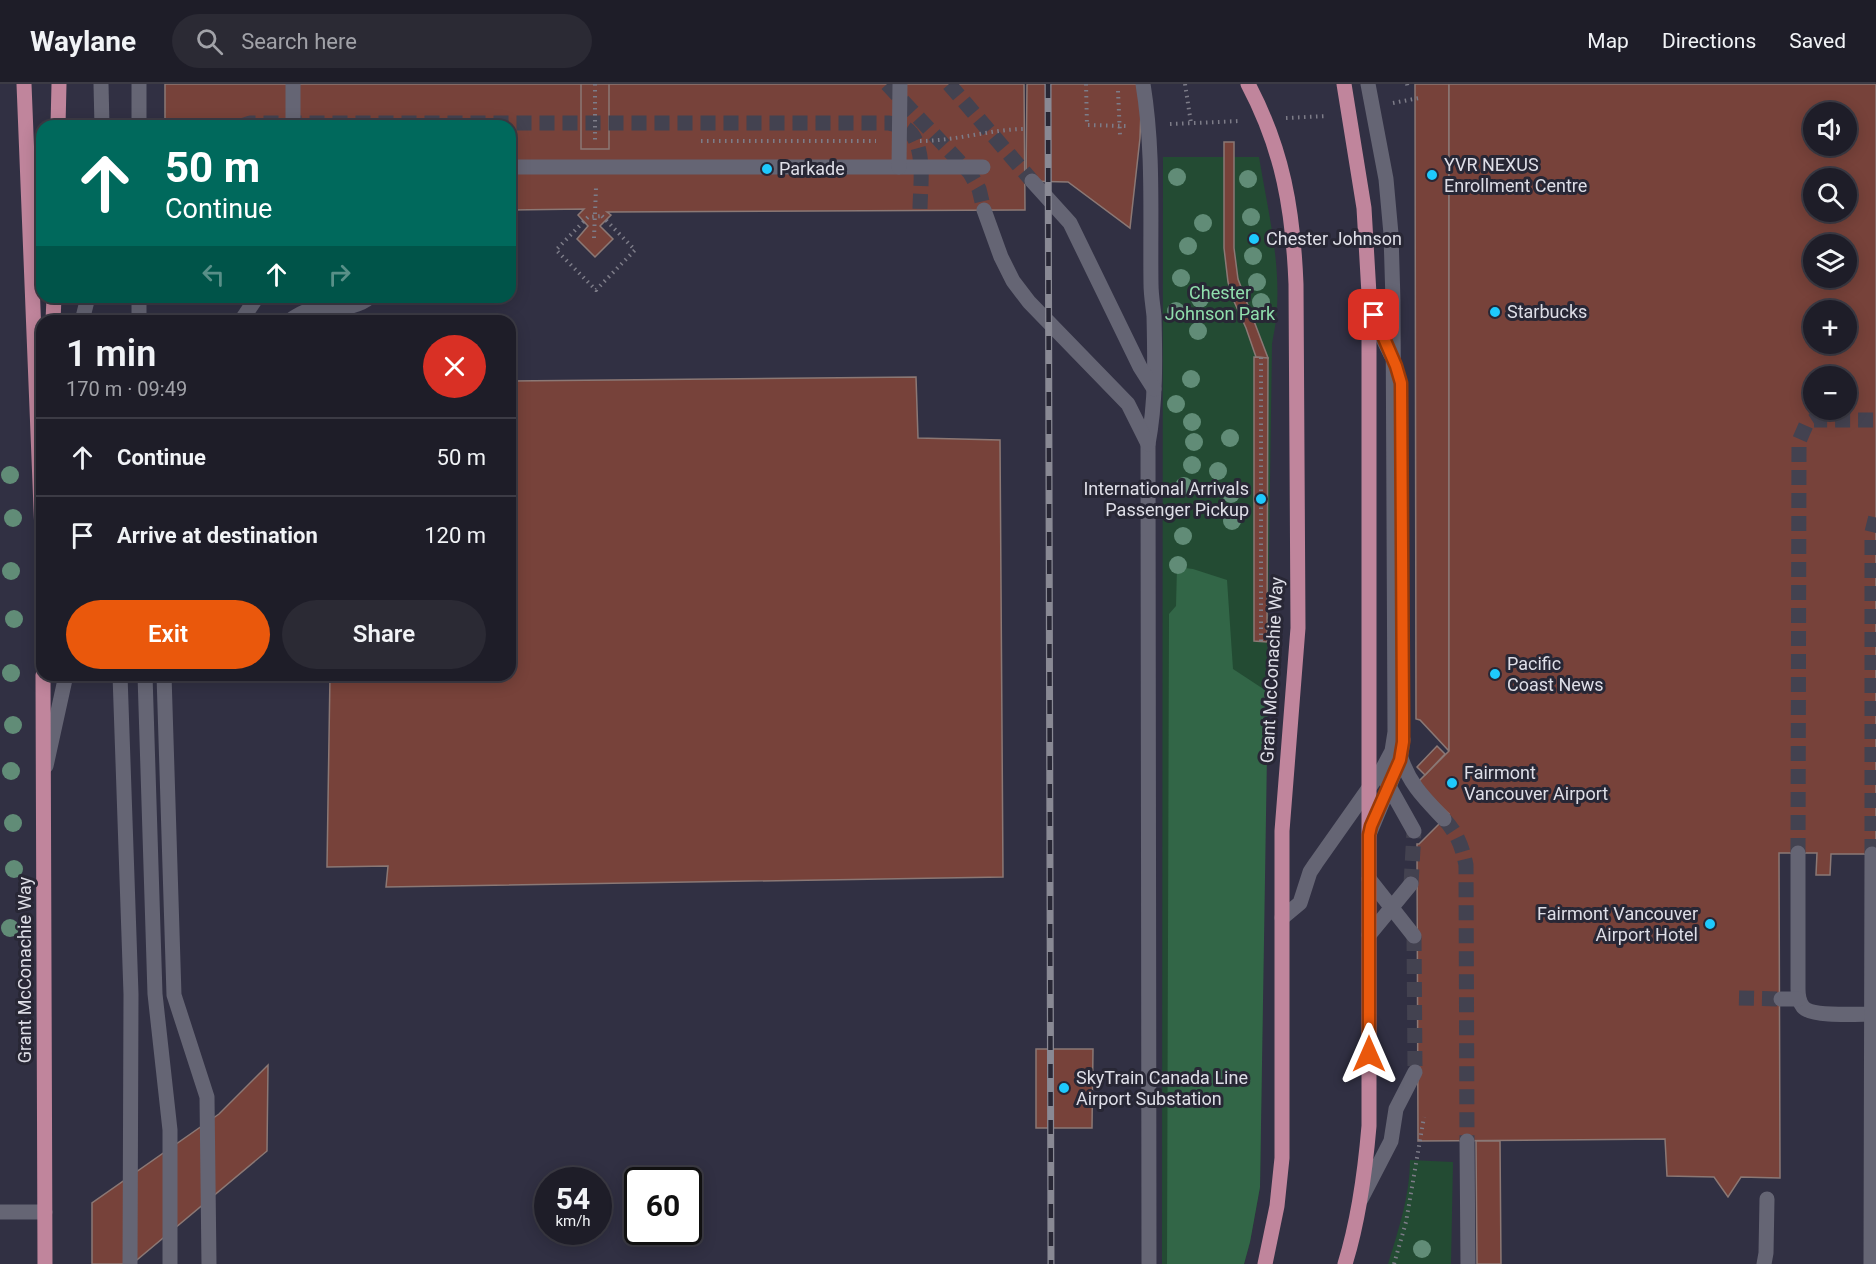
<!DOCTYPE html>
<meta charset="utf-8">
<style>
body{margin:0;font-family:Roboto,sans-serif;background:#2b2a34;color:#f1f3f6;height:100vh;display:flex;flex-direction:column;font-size:22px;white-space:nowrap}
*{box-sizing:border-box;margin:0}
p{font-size:20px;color:#a1a2a8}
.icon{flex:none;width:33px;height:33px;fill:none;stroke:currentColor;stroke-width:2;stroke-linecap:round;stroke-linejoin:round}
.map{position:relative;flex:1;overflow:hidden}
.side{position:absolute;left:36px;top:231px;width:480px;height:366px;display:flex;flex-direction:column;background:#1e1d28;border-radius:18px;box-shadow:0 3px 15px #0003,0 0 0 2px #3c3b45}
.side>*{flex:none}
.guide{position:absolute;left:36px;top:36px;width:480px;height:183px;border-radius:18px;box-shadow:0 3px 15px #0003,0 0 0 2px #3c3b45;background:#00695c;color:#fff;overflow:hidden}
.buttons{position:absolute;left:1803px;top:18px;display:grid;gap:12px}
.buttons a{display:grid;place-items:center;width:54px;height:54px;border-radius:50%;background:#1e1d28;box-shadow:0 3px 15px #0003,0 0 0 2px #3c3b45;font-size:30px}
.speed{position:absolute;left:534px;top:1083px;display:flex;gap:12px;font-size:30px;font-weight:700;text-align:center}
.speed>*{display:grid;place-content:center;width:78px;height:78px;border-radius:50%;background:#1e1d28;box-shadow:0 3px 15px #0003,0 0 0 2px #3c3b45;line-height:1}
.speed small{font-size:15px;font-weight:400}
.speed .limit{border:3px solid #111;border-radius:9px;background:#fff;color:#111}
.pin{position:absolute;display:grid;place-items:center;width:51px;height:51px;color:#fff;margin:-26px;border-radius:12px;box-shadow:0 3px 9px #0006}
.me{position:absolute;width:66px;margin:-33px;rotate:0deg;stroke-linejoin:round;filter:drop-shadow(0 0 4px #0008)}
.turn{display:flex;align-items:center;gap:21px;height:126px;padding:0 30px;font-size:27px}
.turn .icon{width:78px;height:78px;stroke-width:2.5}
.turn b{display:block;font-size:42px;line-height:51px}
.lanes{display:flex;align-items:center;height:57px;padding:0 30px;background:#0003;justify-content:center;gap:30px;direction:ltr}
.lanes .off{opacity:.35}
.round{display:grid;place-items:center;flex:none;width:63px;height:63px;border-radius:32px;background:#2b2a34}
.head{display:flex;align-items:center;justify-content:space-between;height:102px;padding:0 30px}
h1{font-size:36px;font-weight:600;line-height:45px}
.primary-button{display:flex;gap:12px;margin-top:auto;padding:12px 30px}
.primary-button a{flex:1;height:69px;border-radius:36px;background:#ea580c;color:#fff;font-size:24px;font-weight:600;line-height:69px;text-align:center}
.primary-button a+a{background:#2b2a34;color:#f1f3f6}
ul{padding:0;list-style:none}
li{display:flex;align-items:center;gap:18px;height:78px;padding:0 30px;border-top:2px solid #3c3b45}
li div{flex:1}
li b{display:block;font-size:22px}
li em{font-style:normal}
header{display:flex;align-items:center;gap:36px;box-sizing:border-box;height:84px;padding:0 30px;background:#1e1d28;border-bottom:2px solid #3c3b45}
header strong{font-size:28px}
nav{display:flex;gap:33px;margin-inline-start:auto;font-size:21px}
.search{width:420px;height:54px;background:#2b2a34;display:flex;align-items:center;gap:15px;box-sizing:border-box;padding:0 21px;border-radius:33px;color:#a1a2a8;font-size:22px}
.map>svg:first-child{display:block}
.built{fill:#313043;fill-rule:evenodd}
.green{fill:#234b33}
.forest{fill:#326647}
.building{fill:#77423a;stroke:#8b7875;stroke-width:1.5;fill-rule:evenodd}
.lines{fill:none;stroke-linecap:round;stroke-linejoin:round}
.minor-tunnel{stroke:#434250;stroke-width:15;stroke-dasharray:15 8;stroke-linecap:butt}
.path{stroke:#7d7c88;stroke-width:4;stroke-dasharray:1.5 4.5;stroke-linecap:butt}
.minor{stroke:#656574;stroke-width:15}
.major{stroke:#c0859c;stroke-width:15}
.rail-casing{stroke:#898994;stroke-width:7}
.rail{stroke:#282735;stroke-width:4.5;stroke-dasharray:14;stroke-linecap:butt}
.tree{fill:#618c77}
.route-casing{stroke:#983908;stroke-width:15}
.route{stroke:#ea580c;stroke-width:10}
.poi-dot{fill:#1ec9fd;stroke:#282735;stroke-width:2}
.labels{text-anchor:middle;stroke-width:6;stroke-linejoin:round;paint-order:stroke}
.poi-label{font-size:18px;fill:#dedee7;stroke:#282735;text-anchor:start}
.park-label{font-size:18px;fill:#90dfad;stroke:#282735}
.street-label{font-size:18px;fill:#dedee7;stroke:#282735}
</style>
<header>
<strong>Waylane</strong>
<div class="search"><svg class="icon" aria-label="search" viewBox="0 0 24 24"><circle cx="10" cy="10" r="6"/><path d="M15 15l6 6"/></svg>Search here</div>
<nav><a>Map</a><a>Directions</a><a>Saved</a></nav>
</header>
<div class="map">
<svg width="1876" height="1180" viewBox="0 0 1876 1180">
<rect width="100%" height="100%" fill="#282735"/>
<path class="built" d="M0,0H1876V1180H0ZM1814,28H1846V62H1814ZM42,42H510V213H42ZM1814,94H1846V128H1814ZM1814,160H1846V194H1814ZM1814,226H1846V260H1814ZM42,237H510V591H42ZM1814,292H1846V326H1814ZM548,1096H598V1148H548ZM638,1096H688V1148H638Z"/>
<g class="green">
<path d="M1163,73H1259C1267,122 1280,173 1277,223C1277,235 1274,248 1272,260L1260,1103L1250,1158L1244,1180H1162Z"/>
<path d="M1410,1076L1453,1078L1451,1180H1388C1398,1147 1410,1112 1410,1076Z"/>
</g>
<path class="forest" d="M1177,483L1193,485L1227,496L1233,585L1268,608L1260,1103L1250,1158L1244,1180H1167L1169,530L1176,522Z"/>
<g class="building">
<path d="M165,0H1024L1025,126L607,128L611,131L600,142L613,155L595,173L577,155L588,142L578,131L584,125L510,126V42H165Z"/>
<rect x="581" y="0" width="28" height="65"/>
<path d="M1027,0H1142L1140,54L1130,144L1068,98L1026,97Z"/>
<path d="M1415,0H1449V667L1420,636L1416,635Z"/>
<path d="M1449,0H1876V770H1831L1830,791H1816L1817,769H1779L1780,1094L1741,1093L1728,1113L1714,1093L1667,1092L1665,1055L1418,1057L1417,760H1419L1449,730L1417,699L1449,667ZM1814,28H1846V62H1814ZM1814,94H1846V128H1814ZM1814,160H1846V194H1814ZM1814,226H1846V260H1814ZM1814,292H1846V326H1814Z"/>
<path d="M1224,58H1234V164L1238,195L1268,274L1256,273L1246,244L1232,213L1228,198L1224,164Z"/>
<path d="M1254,273L1268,274L1267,558L1254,557Z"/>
<path d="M916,293L918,354L1000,356L1003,793L386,803L388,782L327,783L330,591H510V297Z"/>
<path d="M1437,662L1445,670L1425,691L1417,683Z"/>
<path d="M1036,965H1093L1092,1044H1036Z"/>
<path d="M268,981L267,1067L132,1180H92V1119L219,1030Z"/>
<path d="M1476,1057H1500L1501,1180H1477Z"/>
</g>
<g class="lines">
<g class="minor-tunnel">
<path d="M887,0L970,89L979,105L984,126"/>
<path d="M949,0L1032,97"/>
<path d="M241,42L250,39H889C897,41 906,42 911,49C926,68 920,104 920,126"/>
<path d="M1444,735C1457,749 1462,762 1466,781L1467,1057"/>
<path d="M1798,769L1799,357L1806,341L1814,336H1876"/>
<path d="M1872,770V448L1876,432"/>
<path d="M1411,800L1414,747"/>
<path d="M1414,852L1415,988"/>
<path d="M1739,914L1781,915"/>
</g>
<g class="path">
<path d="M595,0V60"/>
<path d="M1086,0L1087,41L1126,42"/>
<path d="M1185,0L1191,39"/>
<path d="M1407,0L1408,5"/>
<path d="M1118,7L1120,51"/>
<path d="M1393,19L1419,14"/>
<path d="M1286,34L1327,32"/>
<path d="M1170,40L1240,37"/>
<path d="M701,57H876"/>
<path d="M920,57C956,57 991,45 1026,45"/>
<path d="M602,132L635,166L596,206L556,166L588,133Z"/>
<path d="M594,154L596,104"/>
<path d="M1261,557V274"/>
<path d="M1394,1180L1406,1138L1424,1033"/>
</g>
<g class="minor">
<path d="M101,0L102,42"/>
<path d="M139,0V42"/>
<path d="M293,0V42"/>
<path d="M1143,0C1154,67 1150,133 1151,200C1151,211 1153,222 1154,232C1155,274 1156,318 1148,360L1149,1180"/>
<path d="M510,83H983"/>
<path d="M899,83L900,0"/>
<path d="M1032,97L1070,139L1140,283L1154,305"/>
<path d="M984,126L1001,173L1013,197L1029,218L1128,320L1148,360"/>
<path d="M139,213V237"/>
<path d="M1371,220L1381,251L1391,271"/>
<path d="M82,237L88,213"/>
<path d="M241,237L257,213"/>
<path d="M289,237C296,232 302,228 310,226C330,221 353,228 370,213"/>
<path d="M120,591L131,910L130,1180"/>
<path d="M145,591L155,910L170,1046V1180"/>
<path d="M164,591L174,911L207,1013L209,1180"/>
<path d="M1400,671C1409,700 1424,714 1444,735"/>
<path d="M46,682L66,591"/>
<path d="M1386,697L1414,747"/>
<path d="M1370,748L1400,676L1403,656"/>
<path d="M1798,769V905C1798,912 1799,918 1803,923C1811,933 1858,930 1872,930"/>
<path d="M1369,795L1414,852"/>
<path d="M1282,834L1300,819L1310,788L1316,779L1383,684L1392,667L1395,648L1393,217L1391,150L1386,95L1368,0"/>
<path d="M1369,851L1411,800"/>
<path d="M1781,915H1799"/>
<path d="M1467,1057L1468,1180"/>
<path d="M1361,1115L1391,1057L1396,1025L1415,988"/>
<path d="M0,1128H45"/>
<path d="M1764,1180L1766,1169L1767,1115"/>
<path d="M1871,1180L1872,770"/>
</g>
<g class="major">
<path d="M24,0L42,449"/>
<path d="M1248,0C1283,66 1293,126 1296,200L1298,544L1282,747V1074L1277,1122L1265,1180"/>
<path d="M1344,0L1364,124L1369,210V1042C1365,1089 1359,1135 1345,1180"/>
<path d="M58,42L59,0"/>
<path d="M53,237L54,213"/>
<path d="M43,591L45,1180"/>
</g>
<g class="rail-casing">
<path id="rail" d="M1048,0L1051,1180"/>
</g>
<use href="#rail" class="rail"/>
</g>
<g class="tree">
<circle cx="1177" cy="93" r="9"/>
<circle cx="1248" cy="95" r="9"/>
<circle cx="1251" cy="133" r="9"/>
<circle cx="1203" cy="139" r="9"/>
<circle cx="1188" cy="162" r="9"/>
<circle cx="1253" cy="172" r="9"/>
<circle cx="1181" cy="194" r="9"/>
<circle cx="1257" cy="198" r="9"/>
<circle cx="1200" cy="215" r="9"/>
<circle cx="1261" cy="218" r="9"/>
<circle cx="1176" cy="227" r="9"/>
<circle cx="1198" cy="247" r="9"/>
<circle cx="1191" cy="295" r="9"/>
<circle cx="1176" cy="320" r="9"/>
<circle cx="1192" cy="338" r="9"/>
<circle cx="1230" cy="354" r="9"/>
<circle cx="1194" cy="358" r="9"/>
<circle cx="1192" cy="381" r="9"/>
<circle cx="1218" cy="387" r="9"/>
<circle cx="10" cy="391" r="9"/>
<circle cx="1184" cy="402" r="9"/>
<circle cx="1231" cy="410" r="9"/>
<circle cx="13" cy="434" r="9"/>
<circle cx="1232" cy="437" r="9"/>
<circle cx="1183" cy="452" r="9"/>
<circle cx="1178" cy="481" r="9"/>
<circle cx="11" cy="487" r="9"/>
<circle cx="14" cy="535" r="9"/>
<circle cx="11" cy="589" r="9"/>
<circle cx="13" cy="641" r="9"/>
<circle cx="11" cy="687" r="9"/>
<circle cx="13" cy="739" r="9"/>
<circle cx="14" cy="785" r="9"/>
<circle cx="10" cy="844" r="9"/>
<circle cx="1422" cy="1165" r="9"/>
</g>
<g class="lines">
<g class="route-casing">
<path id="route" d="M1369,970V751L1371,742L1400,676L1403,658V631L1401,299L1396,282L1374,231"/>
</g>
<use href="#route" class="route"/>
</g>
<g class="poi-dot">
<circle cx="767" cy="85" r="6"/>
<circle cx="1432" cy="91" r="6"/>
<circle cx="1254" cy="155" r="6"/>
<circle cx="1495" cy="228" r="6"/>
<circle cx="1261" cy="415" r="6"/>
<circle cx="1495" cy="590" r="6"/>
<circle cx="1452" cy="699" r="6"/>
<circle cx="1710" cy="840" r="6"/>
<circle cx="1064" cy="1004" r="6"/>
</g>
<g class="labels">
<g class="poi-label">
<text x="1444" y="87">YVR NEXUS<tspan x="1444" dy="21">Enrollment Centre</tspan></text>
<text x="779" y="91">Parkade</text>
<text x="1266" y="161">Chester Johnson</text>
<text x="1507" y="234">Starbucks</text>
<text x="1249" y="411" text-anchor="end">International Arrivals<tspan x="1249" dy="21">Passenger Pickup</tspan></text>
<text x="1507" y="586">Pacific<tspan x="1507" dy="21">Coast News</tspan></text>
<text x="1464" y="695">Fairmont<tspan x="1464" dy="21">Vancouver Airport</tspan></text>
<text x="1698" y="836" text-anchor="end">Fairmont Vancouver<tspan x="1698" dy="21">Airport Hotel</tspan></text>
<text x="1076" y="1000">SkyTrain Canada Line<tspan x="1076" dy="21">Airport Substation</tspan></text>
</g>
<g class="park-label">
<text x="1220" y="215">Chester<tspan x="1220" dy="21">Johnson Park</tspan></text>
</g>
<g class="street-label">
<text transform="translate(1272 586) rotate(-87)" y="6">Grant McConachie Way</text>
<text transform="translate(25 886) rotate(-90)" y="6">Grant McConachie Way</text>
</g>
</g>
</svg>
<div class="buttons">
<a><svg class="icon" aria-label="sound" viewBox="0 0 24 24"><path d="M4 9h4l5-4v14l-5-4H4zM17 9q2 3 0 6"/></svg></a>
<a><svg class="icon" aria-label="search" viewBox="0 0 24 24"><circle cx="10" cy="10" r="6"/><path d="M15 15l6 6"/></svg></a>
<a><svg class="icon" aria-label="layers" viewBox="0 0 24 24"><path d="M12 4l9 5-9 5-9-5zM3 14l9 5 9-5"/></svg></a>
<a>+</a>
<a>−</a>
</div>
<div class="speed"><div>54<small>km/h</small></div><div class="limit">60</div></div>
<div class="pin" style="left:1374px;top:231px;background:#d93025"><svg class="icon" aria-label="arrive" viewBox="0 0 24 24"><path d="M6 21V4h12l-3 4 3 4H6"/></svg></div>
<svg class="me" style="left:1369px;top:970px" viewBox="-20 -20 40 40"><path d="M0-17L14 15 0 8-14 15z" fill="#ea580c" stroke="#fff" stroke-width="4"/></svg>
<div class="guide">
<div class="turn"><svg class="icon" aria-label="ahead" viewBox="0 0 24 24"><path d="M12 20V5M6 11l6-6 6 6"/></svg><div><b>50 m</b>Continue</div></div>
<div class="lanes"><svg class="icon off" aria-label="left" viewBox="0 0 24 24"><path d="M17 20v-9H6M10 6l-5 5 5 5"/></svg><svg class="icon" aria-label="ahead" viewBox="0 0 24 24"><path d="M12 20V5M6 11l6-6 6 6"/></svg><svg class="icon off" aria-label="right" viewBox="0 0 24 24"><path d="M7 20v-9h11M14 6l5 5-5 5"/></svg></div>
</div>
<section class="side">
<div class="head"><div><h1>1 min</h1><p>170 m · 09:49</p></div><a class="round" style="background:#d93025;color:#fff"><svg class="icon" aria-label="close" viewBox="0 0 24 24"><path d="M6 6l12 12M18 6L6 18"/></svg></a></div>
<ul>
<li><svg class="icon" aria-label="ahead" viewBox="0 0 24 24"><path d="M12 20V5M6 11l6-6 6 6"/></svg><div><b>Continue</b></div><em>50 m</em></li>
<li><svg class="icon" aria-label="arrive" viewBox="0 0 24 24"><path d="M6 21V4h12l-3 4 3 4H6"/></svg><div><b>Arrive at destination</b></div><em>120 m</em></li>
</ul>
<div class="primary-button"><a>Exit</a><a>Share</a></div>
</section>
</div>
